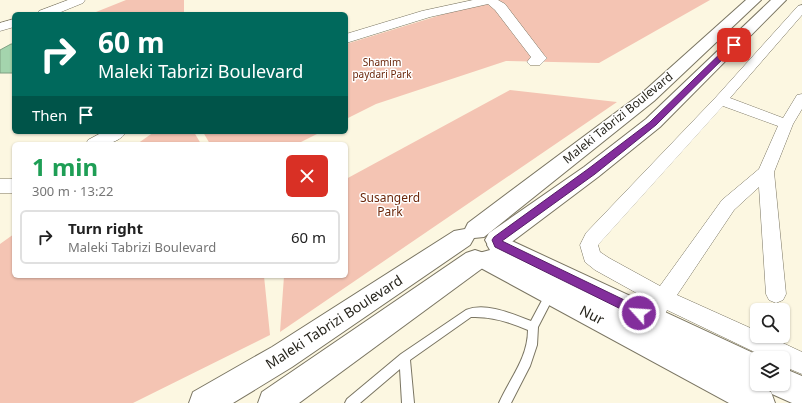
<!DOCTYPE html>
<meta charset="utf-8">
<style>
body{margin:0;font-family:"Noto Sans",sans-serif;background:#f6f6f6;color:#222;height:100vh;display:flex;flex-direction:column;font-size:15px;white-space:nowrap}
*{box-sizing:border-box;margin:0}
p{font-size:13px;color:#767676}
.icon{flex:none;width:22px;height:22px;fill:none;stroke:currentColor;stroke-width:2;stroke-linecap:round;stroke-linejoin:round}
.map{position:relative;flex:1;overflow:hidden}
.side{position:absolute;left:12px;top:142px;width:336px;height:136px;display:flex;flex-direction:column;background:#fff;border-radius:6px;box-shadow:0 1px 3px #0004}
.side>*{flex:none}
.top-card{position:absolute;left:12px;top:12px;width:336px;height:122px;border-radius:6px;box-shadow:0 1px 3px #0004;background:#00695c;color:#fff;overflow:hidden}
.tools{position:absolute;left:750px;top:303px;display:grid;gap:8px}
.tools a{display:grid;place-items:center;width:40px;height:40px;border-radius:6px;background:#fff;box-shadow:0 1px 3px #0004;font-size:20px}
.pin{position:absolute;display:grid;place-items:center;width:34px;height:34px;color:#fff;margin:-17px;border-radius:8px;box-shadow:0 2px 6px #0006}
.me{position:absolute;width:44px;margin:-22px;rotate:296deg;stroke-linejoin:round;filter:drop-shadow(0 0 3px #0008)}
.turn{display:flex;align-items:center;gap:14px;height:84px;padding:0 20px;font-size:18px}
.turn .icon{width:52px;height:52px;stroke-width:2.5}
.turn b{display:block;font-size:28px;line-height:34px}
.then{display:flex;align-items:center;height:38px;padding:0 20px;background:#0003;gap:8px;font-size:15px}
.round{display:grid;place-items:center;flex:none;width:42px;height:42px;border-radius:6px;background:#f6f6f6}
.overview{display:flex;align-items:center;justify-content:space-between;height:68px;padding:0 20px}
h1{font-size:24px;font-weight:700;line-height:30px;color:#1e9e55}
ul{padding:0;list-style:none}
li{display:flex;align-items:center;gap:12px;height:54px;margin:0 8px 6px;padding:0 12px;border:2px solid #e0e0e0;border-radius:6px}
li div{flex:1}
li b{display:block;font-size:15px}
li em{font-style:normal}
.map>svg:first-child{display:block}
.green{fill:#f4c4b3}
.water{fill:#a4d4ad;stroke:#7ea082}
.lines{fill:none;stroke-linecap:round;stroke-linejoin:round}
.service-casing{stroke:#7a7562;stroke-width:2}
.minor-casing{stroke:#7a7562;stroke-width:1}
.tertiary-casing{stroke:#7a7562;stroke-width:1}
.secondary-casing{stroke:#7a7562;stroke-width:2}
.primary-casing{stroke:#7a7562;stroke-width:2}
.service{fill:#fff;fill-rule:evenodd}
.minor{fill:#fff;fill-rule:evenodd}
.tertiary{fill:#fff;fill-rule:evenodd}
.secondary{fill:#fff;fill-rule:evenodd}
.primary{fill:#fff;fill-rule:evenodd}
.route{fill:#832e9c;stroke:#551e65}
.labels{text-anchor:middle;stroke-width:3;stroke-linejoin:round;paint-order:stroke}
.far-park-label{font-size:10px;fill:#6b270b;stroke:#fff}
.street-label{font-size:12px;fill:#27251d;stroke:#fff}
.park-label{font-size:12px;fill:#6b270b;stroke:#fff}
.near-street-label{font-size:14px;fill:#27251d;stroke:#fff}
</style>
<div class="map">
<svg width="802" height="403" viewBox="0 0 802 403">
<rect width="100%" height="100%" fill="#fcf7e1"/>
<g class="green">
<path d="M126,0H184V14H91Z"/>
<path d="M490,0H710L599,63L506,61L376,104L346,119V44Z"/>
<path d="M510,90L617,102L280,332L284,276H346V179Z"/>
<path d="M154,132H194L201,144H137Z"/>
<path d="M203,132H321L297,144H210Z"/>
<path d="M14,234V276H264L270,335L133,403H0V244Z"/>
</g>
<path class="water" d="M11,44H14V73H0V50Z"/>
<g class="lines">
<g class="service-casing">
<path id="service" d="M550,290L553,291L555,294L538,327L537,345L530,366L511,403H499C510,378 528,358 528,330C509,322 491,316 471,317L410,360L414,403H402L400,369L360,403H345L347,399L401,354L466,310C486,302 512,314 531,321L547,291Z"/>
</g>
<g class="minor-casing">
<path id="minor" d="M802,5V15L730,98L783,118L797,95L802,94V109L793,124L774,172L786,294L783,300L776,303L769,300L766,294L759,187L734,210L677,295L757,331V336H768L802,352V374L783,366V358H767L667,310L665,315L658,317L651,315L648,308L651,301L595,270L585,262L580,245L586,233L716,97L798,6ZM723,106L778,126L759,169L722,200L660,286L609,258L600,252L598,245Z"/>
</g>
<g class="tertiary-casing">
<g id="tertiary">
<path d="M68,0H85L83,3L56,14H37L39,11Z"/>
<path d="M473,0H498L505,4L544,55L547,58L540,65H530L527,62L531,57L495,10L488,4L430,17L346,43V34L422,11Z"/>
<path d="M14,19V27L0,31V23Z"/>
<path d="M103,132H126C117,146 100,144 86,144L88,140Z"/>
<rect x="0" y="179" width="14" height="14"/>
</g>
</g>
<g class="secondary-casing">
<g id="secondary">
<path d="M499,235L764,358H757V384H759L757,385L752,383L771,392L775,403H729L479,267L476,260L479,253L490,250L487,245L491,238Z"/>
<path d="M783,368L802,376V403H792L772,394L768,384H783Z"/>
</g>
</g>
<g class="primary-casing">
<g id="primary">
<path d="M746,0H761L654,101L484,237L474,238L470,245L292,367L233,403H189L193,392L272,347L454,231L465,229L468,223L642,93Z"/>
<path d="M771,0H786L660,127L598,177L505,247L497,250L489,247L485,240L489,233L584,167L646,119Z"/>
<path d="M475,250L484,253L487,260L484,267L299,403H258L262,392L466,253Z"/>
</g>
</g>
<use href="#service" class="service"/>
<use href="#minor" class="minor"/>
<use href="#tertiary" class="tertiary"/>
<use href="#secondary" class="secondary"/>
<use href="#primary" class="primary"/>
</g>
<path class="route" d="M731,43L737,45L656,125L595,174L502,241L643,309L644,313L643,316L639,318L635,316L495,247L492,240L494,237L588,169L650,122Z"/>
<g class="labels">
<g class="far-park-label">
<text x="382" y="66">Shamim<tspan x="382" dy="12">paydari Park</tspan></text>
</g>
<g class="street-label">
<text transform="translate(618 118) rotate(-39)" y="4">Maleki Tabrizi Boulevard</text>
</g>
<g class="park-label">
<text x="390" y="202">Susangerd<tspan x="390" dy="14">Park</tspan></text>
</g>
<g class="near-street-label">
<text transform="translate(592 315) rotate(27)" y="5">Nur</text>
<text transform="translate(334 322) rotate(-33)" y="5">Maleki Tabrizi Boulevard</text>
</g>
</g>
</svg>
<div class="tools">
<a><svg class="icon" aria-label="search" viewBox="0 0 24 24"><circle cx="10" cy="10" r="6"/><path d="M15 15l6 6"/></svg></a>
<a><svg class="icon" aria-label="layers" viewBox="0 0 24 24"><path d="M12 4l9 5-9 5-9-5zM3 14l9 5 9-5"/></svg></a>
</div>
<div class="pin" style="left:734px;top:45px;background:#d93025"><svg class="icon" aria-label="arrive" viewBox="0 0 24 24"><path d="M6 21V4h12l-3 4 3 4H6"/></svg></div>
<svg class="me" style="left:639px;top:313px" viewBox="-20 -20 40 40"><circle r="17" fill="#832e9c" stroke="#fff" stroke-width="3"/><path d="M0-11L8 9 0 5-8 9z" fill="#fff"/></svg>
<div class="top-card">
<div class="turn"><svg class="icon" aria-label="right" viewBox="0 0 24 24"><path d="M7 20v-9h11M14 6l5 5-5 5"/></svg><div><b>60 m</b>Maleki Tabrizi Boulevard</div></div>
<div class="then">Then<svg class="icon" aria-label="arrive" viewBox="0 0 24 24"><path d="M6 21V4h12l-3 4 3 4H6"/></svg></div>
</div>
<section class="side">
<div class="overview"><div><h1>1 min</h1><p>300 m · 13:22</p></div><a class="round" style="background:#d93025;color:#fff"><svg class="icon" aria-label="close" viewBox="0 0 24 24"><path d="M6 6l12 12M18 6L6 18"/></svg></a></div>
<ul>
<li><svg class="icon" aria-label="right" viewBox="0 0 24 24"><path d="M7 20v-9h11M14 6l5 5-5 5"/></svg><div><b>Turn right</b><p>Maleki Tabrizi Boulevard</p></div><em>60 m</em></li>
</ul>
</section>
</div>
